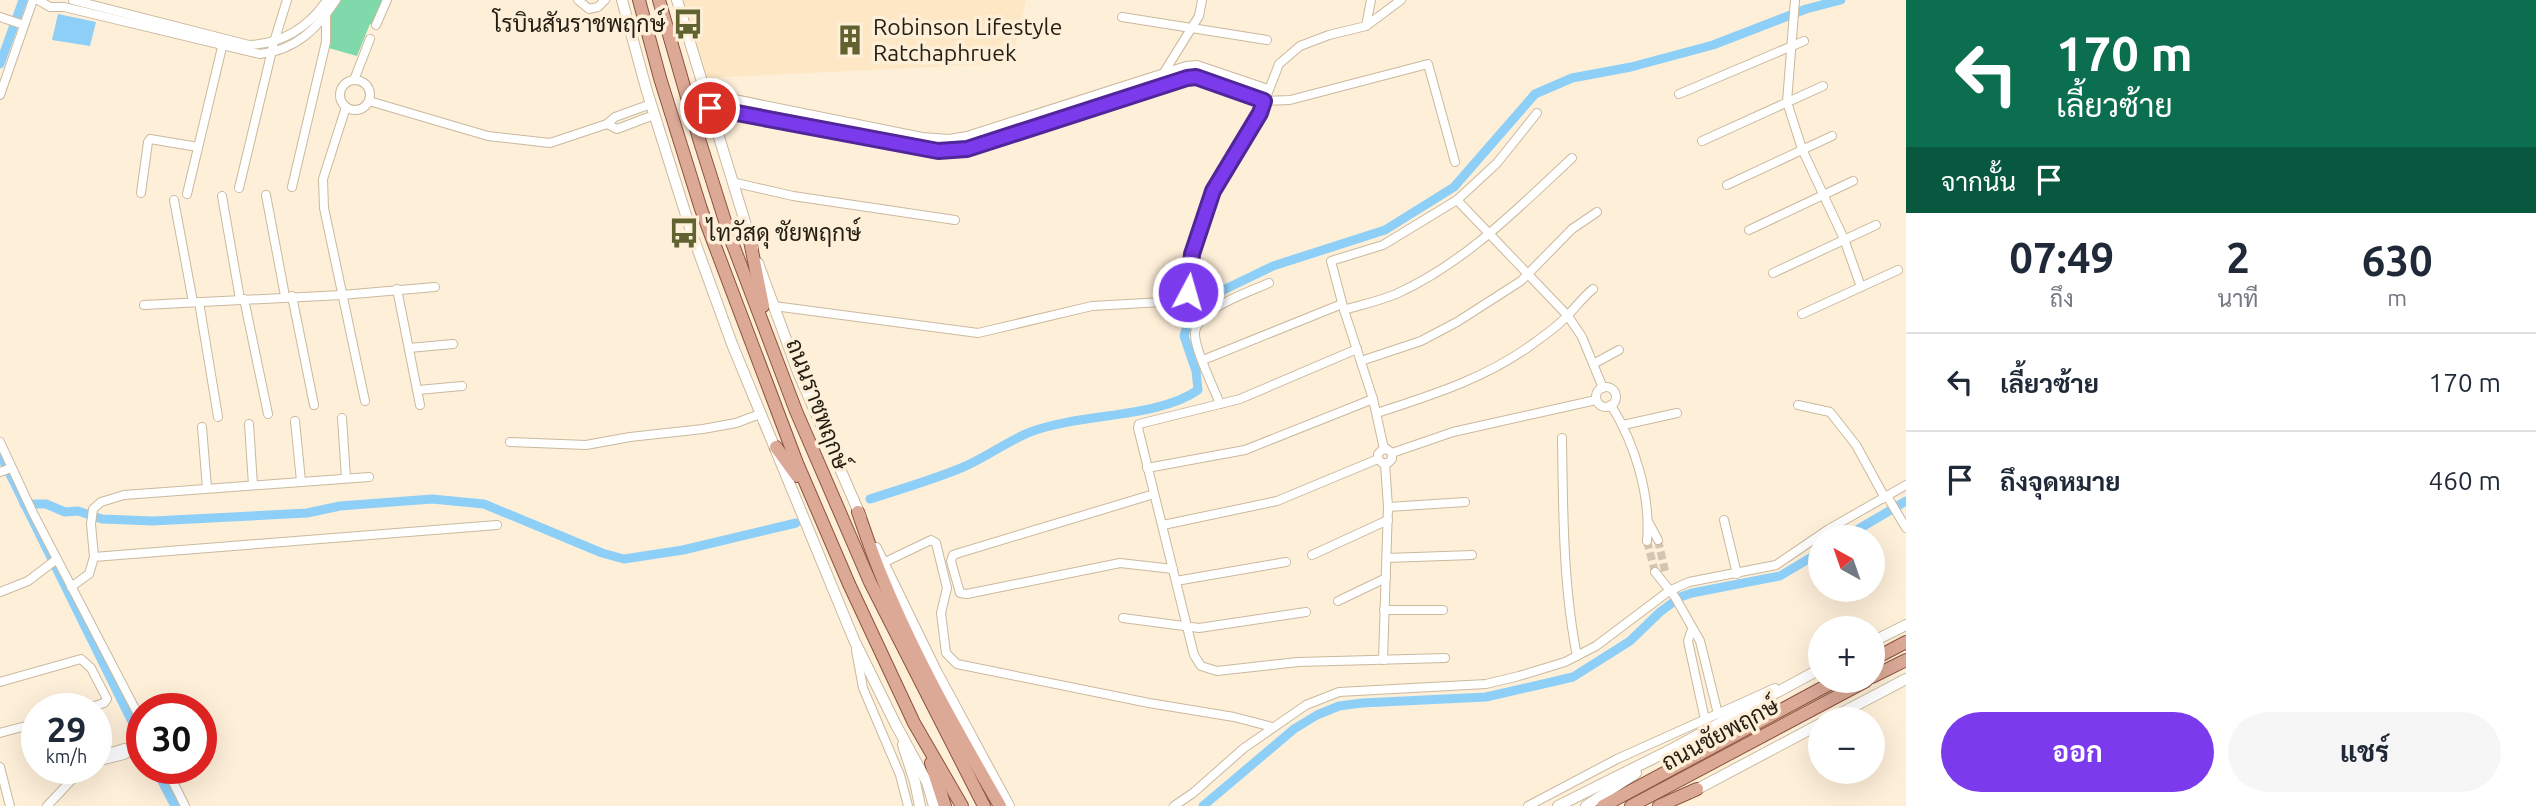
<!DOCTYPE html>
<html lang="th">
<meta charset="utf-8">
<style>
body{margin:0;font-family:Ubuntu,Sarabun,sans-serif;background:#f6f6f7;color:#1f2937;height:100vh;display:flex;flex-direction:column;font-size:26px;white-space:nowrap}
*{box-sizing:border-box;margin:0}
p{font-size:23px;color:#747a83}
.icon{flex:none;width:38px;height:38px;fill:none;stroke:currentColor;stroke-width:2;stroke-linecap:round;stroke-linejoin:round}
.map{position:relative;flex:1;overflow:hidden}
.details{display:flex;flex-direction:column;background:#fff;width:630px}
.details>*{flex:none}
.hud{background:#0b6e4f;color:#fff;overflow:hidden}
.needle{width:46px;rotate:320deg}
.fabs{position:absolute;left:1808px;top:525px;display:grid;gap:14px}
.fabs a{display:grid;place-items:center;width:77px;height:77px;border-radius:50%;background:#fff;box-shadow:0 7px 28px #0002;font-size:35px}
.speed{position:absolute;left:21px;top:693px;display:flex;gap:14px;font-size:35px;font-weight:700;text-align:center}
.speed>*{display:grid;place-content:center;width:91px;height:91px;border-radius:50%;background:#fff;box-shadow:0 7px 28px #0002;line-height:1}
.speed small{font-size:18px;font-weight:400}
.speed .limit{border:10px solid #d22;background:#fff;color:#111}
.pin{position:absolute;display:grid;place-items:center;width:60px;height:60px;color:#fff;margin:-30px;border:4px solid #fff;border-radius:50%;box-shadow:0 2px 7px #0007}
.me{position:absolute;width:77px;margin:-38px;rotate:6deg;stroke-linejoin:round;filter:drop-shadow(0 0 5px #0008)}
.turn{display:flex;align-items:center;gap:24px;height:147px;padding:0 35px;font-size:32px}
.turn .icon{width:91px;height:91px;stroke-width:2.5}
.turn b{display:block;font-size:49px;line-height:60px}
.then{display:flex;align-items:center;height:66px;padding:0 35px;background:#0003;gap:14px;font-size:26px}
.eta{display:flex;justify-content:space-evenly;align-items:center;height:119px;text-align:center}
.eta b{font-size:42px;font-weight:700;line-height:49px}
.action{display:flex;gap:14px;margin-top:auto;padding:14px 35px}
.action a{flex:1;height:80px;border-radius:42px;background:#7c3aed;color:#fff;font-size:28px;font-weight:700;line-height:80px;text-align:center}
.action a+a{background:#f6f6f7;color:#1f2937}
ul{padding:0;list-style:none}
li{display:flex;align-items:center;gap:21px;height:98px;padding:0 35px;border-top:2px solid #e0e1e3}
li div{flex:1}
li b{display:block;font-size:26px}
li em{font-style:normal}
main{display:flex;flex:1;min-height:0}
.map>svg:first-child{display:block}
.built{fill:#fee7c4}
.green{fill:#7fd9ab}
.water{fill:#8ecff8}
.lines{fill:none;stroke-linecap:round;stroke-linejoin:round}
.canal{stroke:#8ecff8;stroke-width:9}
.minor-tunnel{stroke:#d2c5b1;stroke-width:8;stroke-dasharray:8 4;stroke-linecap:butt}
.minor-casing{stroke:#cab99d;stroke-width:10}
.secondary-casing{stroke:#cab99d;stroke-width:12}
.primary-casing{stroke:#8c533c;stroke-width:14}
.minor{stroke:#fff;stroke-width:8}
.secondary{stroke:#fff;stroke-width:10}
.primary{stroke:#dca997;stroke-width:12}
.route-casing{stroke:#51269a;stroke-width:18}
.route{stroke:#7c3aed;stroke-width:12}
.labels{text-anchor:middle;stroke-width:7;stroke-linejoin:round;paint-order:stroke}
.poi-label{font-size:23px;fill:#241e13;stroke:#feefd9;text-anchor:start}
.street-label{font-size:23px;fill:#241e13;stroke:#feefd9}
</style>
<main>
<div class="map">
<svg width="1906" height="806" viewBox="0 0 1906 806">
<rect width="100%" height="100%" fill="#feefd9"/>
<path class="built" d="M683,0H1026L1011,63L708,78Z"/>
<path class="green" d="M337,0H387L376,25L370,24L357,56L325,47L327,14Z"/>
<path class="water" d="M58,14L96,22L90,46L52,40Z"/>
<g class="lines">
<g class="canal">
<path d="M0,64L23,0"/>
<path d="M0,454L142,742"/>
<path d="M870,499C901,489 932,480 961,468C986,458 1008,440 1033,431C1083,413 1158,418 1198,390L1196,371L1184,336L1191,312L1213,295L1273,266L1385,230L1454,187L1535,94L1572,78L1631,67L1713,45L1806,9L1841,0"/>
<path d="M24,504H46L65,512L78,511L102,519L153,521L307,513L340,506L432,499L484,504L602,553L624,559L683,550L796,523"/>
<path d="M1845,537L1906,501"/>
<path d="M155,768L175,806"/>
<path d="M1203,806L1294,729L1317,715L1339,706L1362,703L1486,697L1573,677L1630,641L1660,612L1680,597L1692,593L1780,576L1820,552"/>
</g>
<g class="minor-tunnel">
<path d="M1658,540L1665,571"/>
<path d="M1647,541L1655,572"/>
</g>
<g class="minor-casing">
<g id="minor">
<path d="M38,0L50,7H64L260,54C296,50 317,29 336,0"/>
<path d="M73,0L249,45C282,44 309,27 327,0"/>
<path d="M578,0L589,9L598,7L605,0"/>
<path d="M1795,0L1787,102L1802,149L1844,239L1861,287"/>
<path d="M0,17L24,25"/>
<path d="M1122,17L1267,40"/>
<path d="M376,25L387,0"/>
<path d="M1366,26L1371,0"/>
<path d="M1163,74L1199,16L1202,0"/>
<path d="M354,80L370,39"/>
<circle cx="355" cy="95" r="15"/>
<path d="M705,93L922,137L949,139L967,136L1186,66L1197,65L1268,89"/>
<path d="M1679,94L1804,41"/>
<path d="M0,95L33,0"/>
<path d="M369,101L488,136L550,143L607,124"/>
<path d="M651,104L615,117L607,124L617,129L654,115"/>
<path d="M346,107L323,179L324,208L365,401"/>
<path d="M710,108L938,151L967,149L1187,78L1196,77L1264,101L1290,100L1428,64L1455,162"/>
<path d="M1702,141L1823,86"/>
<path d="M732,182L793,196L955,220"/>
<path d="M1727,185L1832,136"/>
<path d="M292,187L326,42V13"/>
<path d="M239,188L274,42L287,0"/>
<path d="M141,193L148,142L150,139L198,147"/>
<path d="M187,194L223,43"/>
<path d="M266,195L285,296"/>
<path d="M222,196L240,299"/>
<path d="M174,200L193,302"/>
<path d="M1457,200L1568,316L1582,337L1603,388"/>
<path d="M1749,230L1853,181"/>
<path d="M1773,273L1876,225"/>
<path d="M397,289L420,405"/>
<path d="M292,296L314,405"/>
<path d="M244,299L268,414"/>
<path d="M199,302L218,417"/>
<path d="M144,305L342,295L435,287"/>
<path d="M774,306L978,333L1092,306L1180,301L1188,292L1192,254L1213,191L1260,113L1279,64L1300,46L1329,35L1366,26L1401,0"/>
<path d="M1344,310C1361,305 1379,301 1396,294C1465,263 1517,209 1572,158"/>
<path d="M1802,314L1898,270"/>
<path d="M409,348L453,344"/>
<path d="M1357,349L1240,399L1139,424L1138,428L1194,655L1201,666L1217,671L1298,662L1445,658"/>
<path d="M1203,360L1342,304"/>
<path d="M1361,361L1421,341L1457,322L1521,281L1572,229L1597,212"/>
<path d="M1595,363L1619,350"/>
<circle cx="1606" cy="397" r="10"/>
<path d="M418,390L462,386"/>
<path d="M1220,404C1214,388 1194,349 1195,333C1197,309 1249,292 1269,283"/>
<path d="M1611,405C1635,444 1651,496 1647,541"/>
<path d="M1798,405L1830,412L1856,445L1885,498"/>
<path d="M1377,413C1432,395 1487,378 1534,343C1545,335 1558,326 1567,316C1576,307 1583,297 1593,289"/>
<path d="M342,418L346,478"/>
<path d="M295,421L301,481"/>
<path d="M249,424L253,485"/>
<path d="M1623,425L1677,413"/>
<path d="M202,427L207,488"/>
<path d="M1562,438C1563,510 1563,586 1577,656"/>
<path d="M0,442L33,513L142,722"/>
<path d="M510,442L586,445L630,437L703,429L736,423L760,414"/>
<path d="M1384,449L1373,399L1344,310L1331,261L1383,245L1457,200L1497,163L1537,113"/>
<path d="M1392,453V459L1388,463H1382L1378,459V454L1382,450L1387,449L1392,453L1453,432L1596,400"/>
<path d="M1147,468L1245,450L1373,399"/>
<path d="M0,472L11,468"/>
<path d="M1154,494L959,553L953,555L951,561L960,593L967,594L1120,563L1173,569"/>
<path d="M1887,496L1906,528"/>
<path d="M1388,507L1465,502"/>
<path d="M1724,520L1737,574"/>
<path d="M1649,523L1658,540"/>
<path d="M1163,525L1277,501L1378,459"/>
<path d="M1312,555L1388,520"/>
<path d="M94,557L91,524L93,509L101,502L124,495L369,477"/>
<path d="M1387,558L1472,555"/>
<path d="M883,563L931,540L936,543L947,588L941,613L946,653L957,664L1149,703L1234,717L1272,727"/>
<path d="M1655,572L1675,597L1700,641L1718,714"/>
<path d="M1176,581L1286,562"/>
<path d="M71,587L89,574L94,557L497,525"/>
<path d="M0,592L28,581L57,559"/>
<path d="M1338,601L1386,578"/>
<path d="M1384,610H1443"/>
<path d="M1123,618L1199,628L1306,612"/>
<path d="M1692,629L1688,641L1705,720"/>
<path d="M856,650L863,688L900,775L908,806"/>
<path d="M1383,660L1388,507L1385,464"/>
<path d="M0,682L81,659L91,668L107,699L104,703L85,709"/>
<path d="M0,733L37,723"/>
<path d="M96,757L124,748L130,749"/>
<path d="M96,762L124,755L142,744"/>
<path d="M0,767L10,806"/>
<path d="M166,768L185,806"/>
<path d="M47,806L83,768"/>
<path d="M1174,806L1193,793L1244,748L1306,705L1339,692L1486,684L1519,676L1565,662L1596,646L1669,591L1689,582L1776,565L1829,529L1906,485"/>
<path d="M1528,806L1617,759L1775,688"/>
</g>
</g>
<g class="secondary-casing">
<g id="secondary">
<path d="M622,0L646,88L691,231L732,344L854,640L896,725L927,782L934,806"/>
<path d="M677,0L753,248"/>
<path d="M758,263L798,372L861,517"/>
<path d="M876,548L936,671L1009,806"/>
<path d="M1872,642L1906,625"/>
<path d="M1830,719L1906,679"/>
<path d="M903,745L915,782L920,806"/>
<path d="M1690,793L1820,724"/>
<path d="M1558,806L1672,749L1820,669"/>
<path d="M1586,806L1636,773"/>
</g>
</g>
<g class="primary-casing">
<g id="primary">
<path d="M639,0L660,78L701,209L797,463L849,584L914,723L962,806"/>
<path d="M659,0L700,142L730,237L796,411L870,582L984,806"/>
<path d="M750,241L763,306"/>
<path d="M776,447L797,476"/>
<path d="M858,512C866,535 874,559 884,582C916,660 958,733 1000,806"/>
<path d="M1872,660L1906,642"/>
<path d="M1872,677L1906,660"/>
<path d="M931,763L945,806"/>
<path d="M1603,806L1835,681"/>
<path d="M1631,806L1866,681"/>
<path d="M1659,806L1697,789"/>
</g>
</g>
<use href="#minor" class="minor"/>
<use href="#secondary" class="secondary"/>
<use href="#primary" class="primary"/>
</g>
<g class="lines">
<g class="route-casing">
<path id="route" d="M710,108L938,151L967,149L1187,78L1196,77L1264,101L1260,113L1213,191L1192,254L1188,292"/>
</g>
<use href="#route" class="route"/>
</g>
<defs>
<g id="bus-bare" transform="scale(2.415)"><path d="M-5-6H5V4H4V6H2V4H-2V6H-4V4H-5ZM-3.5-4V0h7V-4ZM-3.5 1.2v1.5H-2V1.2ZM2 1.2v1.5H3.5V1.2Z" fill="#60622f" stroke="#feefd9" stroke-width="2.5" paint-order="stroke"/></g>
<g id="building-bare" transform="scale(2.415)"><path d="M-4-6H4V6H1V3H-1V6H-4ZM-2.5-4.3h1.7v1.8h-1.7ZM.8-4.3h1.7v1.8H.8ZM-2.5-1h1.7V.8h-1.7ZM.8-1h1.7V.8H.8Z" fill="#60622f" stroke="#feefd9" stroke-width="2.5" paint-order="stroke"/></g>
</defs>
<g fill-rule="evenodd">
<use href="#bus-bare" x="688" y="24"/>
<use href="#building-bare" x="850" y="40"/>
<use href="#bus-bare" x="684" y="233"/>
</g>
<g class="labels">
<g class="poi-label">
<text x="665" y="32" text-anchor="end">โรบินสันราชพฤกษ์</text>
<text x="873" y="35">Robinson Lifestyle<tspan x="873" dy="26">Ratchaphruek</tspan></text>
<text x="707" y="241">ไทวัสดุ ชัยพฤกษ์</text>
</g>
<g class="street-label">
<text transform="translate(818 404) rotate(69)" y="8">ถนนราชพฤกษ์</text>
<text transform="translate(1720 734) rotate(-28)" y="8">ถนนชัยพฤกษ์</text>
</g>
</g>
</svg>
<div class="fabs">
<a><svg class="needle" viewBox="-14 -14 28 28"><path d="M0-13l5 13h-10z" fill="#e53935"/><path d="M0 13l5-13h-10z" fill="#747a83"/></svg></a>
<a>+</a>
<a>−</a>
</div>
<div class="speed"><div>29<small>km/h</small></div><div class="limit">30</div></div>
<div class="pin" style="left:710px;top:108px;background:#d93025"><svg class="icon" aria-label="arrive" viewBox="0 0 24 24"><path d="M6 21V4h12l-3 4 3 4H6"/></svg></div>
<svg class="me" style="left:1188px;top:292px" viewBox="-20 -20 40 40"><circle r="17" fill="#7c3aed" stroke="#fff" stroke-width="3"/><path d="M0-11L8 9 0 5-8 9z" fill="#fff"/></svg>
</div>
<section class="details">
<div class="hud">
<div class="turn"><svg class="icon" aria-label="left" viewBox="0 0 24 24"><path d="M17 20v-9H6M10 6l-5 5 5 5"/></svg><div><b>170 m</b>เลี้ยวซ้าย</div></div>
<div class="then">จากนั้น<svg class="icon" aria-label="arrive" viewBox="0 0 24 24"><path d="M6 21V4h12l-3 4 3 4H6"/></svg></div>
</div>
<div class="eta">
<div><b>07:49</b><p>ถึง</p></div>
<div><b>2</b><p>นาที</p></div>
<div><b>630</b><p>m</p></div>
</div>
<ul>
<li><svg class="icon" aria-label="left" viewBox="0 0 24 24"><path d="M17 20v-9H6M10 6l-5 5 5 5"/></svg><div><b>เลี้ยวซ้าย</b></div><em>170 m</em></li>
<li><svg class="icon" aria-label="arrive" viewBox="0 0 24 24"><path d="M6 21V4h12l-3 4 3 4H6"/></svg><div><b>ถึงจุดหมาย</b></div><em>460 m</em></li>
</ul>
<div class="action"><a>ออก</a><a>แชร์</a></div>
</section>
</main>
